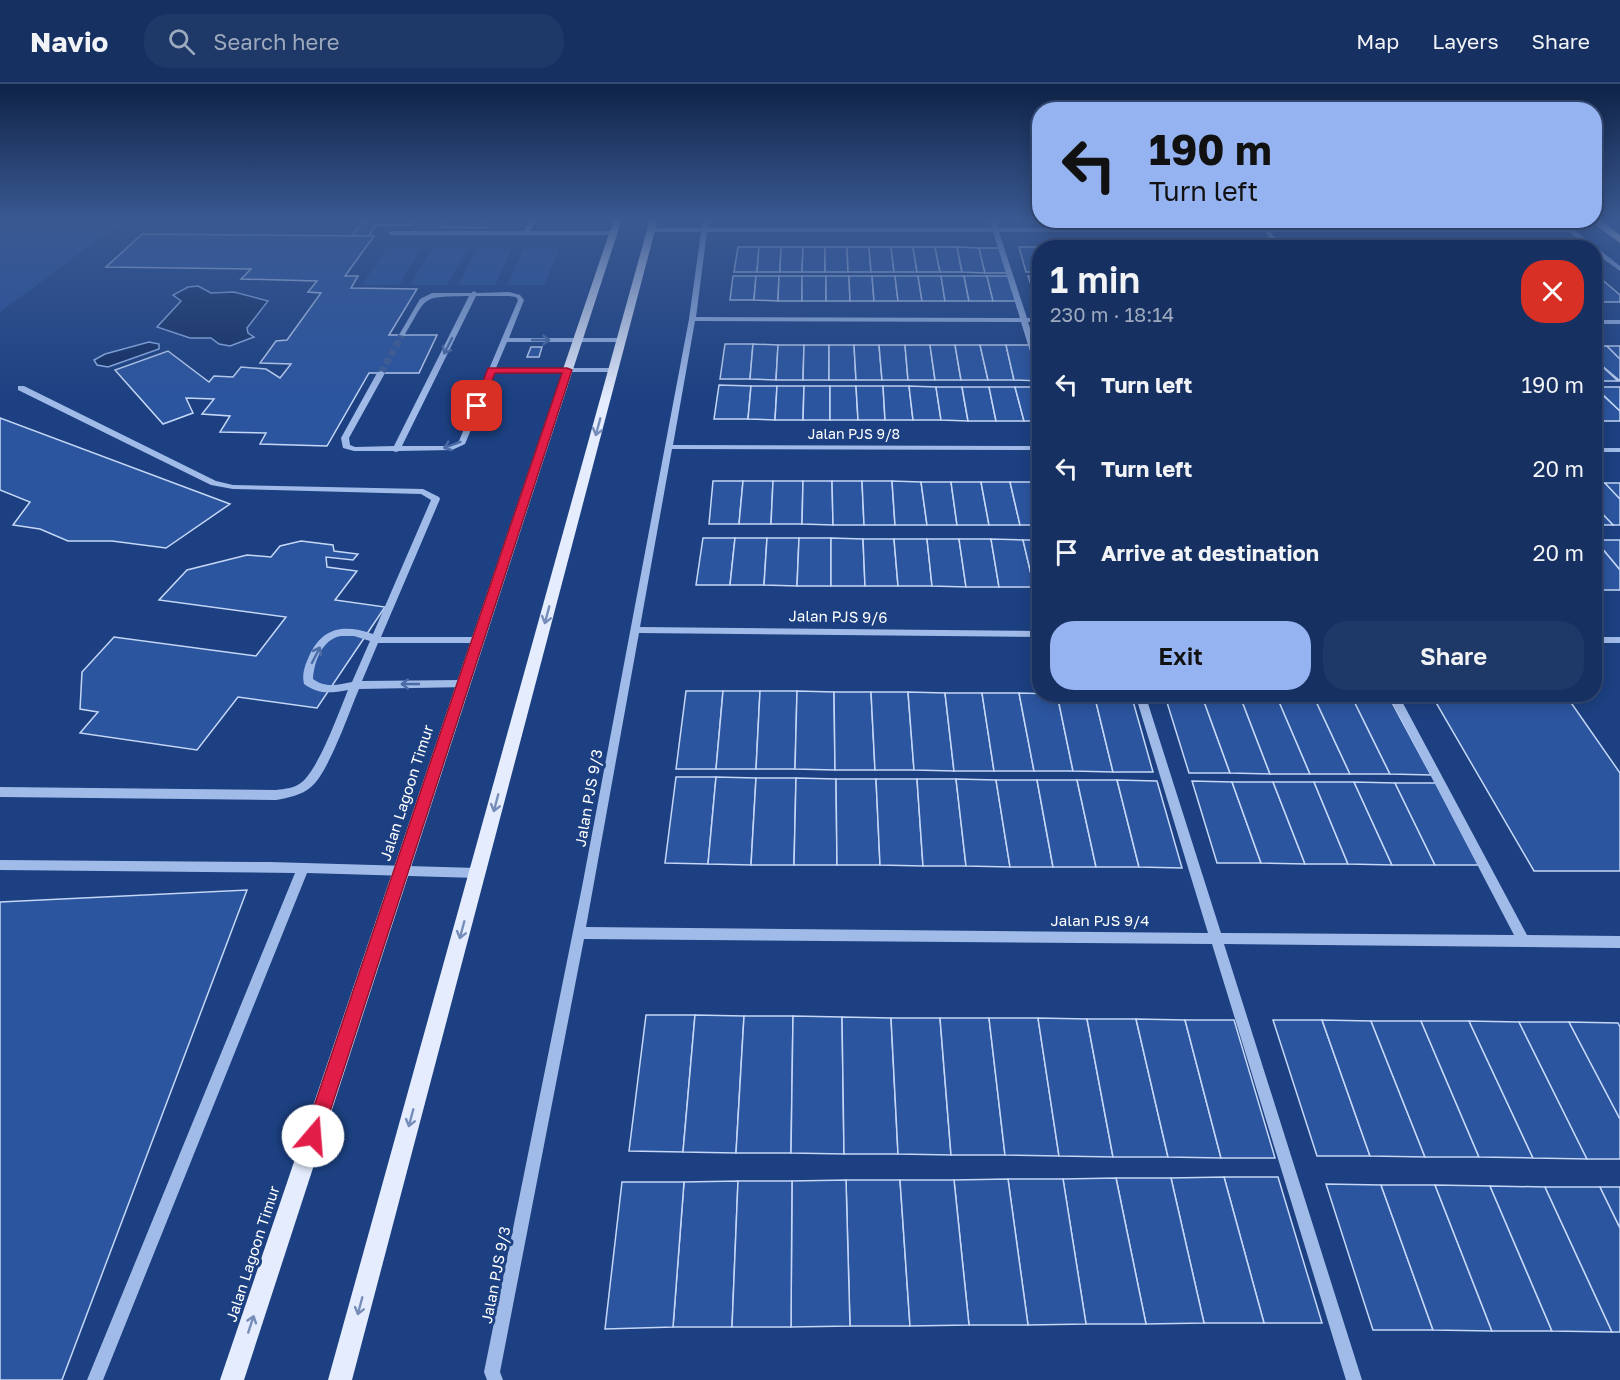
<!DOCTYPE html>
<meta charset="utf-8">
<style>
body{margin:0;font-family:"Golos Text",sans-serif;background:#1e3867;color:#f1f3f6;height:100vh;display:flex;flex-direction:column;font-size:22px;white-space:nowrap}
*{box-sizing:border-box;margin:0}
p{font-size:20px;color:#9da9bd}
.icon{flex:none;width:33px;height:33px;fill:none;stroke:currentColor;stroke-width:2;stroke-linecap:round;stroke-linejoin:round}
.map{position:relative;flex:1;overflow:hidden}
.details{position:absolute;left:1032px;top:156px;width:570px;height:462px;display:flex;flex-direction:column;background:#153061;border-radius:24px;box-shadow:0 3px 15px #0003,0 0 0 2px #344b76}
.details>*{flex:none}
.banner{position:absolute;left:1032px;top:18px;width:570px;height:126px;border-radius:24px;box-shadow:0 3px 15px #0003,0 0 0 2px #344b76;background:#95b2f1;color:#111;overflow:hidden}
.pin{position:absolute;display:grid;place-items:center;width:51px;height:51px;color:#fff;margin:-26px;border-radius:12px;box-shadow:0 3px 9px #0006}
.me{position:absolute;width:66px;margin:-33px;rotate:18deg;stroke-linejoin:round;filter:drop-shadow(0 0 4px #0008)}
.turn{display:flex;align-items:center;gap:21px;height:126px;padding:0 18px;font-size:27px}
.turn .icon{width:78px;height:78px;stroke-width:2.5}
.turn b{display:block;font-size:42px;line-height:51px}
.round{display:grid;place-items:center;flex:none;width:63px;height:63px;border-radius:24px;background:#1e3867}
.overview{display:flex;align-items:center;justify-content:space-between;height:102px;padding:0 18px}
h1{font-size:36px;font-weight:600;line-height:45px}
.button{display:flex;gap:12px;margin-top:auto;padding:12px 18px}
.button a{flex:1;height:69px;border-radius:24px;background:#95b2f1;color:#111;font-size:24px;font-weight:600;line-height:69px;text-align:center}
.button a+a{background:#1e3867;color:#f1f3f6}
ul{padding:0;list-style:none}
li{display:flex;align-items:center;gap:18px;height:84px;padding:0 18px}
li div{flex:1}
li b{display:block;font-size:22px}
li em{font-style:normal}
header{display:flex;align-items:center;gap:36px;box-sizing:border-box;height:84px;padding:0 30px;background:#153061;border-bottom:2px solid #344b76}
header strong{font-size:28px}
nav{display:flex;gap:33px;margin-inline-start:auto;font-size:21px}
.search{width:420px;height:54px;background:#1e3867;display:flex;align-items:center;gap:15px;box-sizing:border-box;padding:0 21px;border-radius:24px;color:#9da9bd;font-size:22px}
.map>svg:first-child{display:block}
.green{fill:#265099}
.water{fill:#132d5f;stroke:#94b5eb;stroke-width:1.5}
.building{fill:#2b559f;stroke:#c5d7f7;stroke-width:1.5}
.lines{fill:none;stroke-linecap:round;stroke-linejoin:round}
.minor-tunnel{stroke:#3e5d94;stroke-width:7;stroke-dasharray:7 3;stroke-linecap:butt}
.minor{fill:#a1bbe9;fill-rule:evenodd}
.major{fill:#e4ecfe;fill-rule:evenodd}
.highway{fill:#fff;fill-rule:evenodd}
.oneway{stroke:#4b6ba5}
.oneway2{stroke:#768db9}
.route{fill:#e11d48;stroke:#92132f;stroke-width:1.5}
.labels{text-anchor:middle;stroke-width:6;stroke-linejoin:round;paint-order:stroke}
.far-street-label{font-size:14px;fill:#fff;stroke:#1c4081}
.street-label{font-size:15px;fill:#fff;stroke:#1c4081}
</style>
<header>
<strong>Navio</strong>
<div class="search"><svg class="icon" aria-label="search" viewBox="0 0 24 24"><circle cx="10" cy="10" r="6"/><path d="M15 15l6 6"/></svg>Search here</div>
<nav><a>Map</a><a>Layers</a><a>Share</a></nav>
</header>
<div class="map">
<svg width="1620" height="1296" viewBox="0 0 1620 1296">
<rect width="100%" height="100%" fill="#1c4081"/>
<g class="green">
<path d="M0,135H132L115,143L0,228Z"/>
<path d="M386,165H421L399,201H362Z"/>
<path d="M432,165H467L447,201H410Z"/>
<path d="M477,165H512L495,201H458Z"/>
<path d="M523,165H559L545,201H507Z"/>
</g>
<g class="water">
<path d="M198,202L211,209L234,208L268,217L247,244L248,249L254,253L230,262L219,260L211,254H190L157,243L181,217L173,211L188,203Z"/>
<path d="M149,258L159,260V265L108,283L97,281L94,276L105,270Z"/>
</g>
<g class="building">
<path d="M220,135H491L486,144L440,143L444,135H415L412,141H376L368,153L352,152L364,136Z"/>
<path d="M142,150L374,152L345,192H358L351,204L417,205L389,251H437L419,289H369L327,362L260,360L266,349L220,348L230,332L202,330L214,315L186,314L193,329L163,340L115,286L168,267L209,298L214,292L233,293L241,283L266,285L280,294L291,280L260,279L276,257L287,256L321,209L308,208L317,197L241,195L251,185L106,183Z"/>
<path d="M738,163H759L757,188H734Z"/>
<path d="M759,163H781L780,188H757Z"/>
<path d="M781,163H803L802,188H780Z"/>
<path d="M803,163H825V188H802Z"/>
<path d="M825,163H847L848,188H825Z"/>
<path d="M847,163H869L871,188H848Z"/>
<path d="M869,163H891L894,188H871Z"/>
<path d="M891,163H913L917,188H894Z"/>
<path d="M913,163H935L940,188H917Z"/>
<path d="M935,163H957L962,188H940Z"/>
<path d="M957,163L979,164L985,189L962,188Z"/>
<path d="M1019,163H1040V188H1026Z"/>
<path d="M979,164H1001L1008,189H985Z"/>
<path d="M733,192H756L754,216H730Z"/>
<path d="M756,192H779L778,217L754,216Z"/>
<path d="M779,192H802V217H778Z"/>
<rect x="802" y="192" width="24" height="25"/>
<path d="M826,192H849L850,217H826Z"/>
<path d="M849,192H872L874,217H850Z"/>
<path d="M872,192H895L898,217H874Z"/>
<path d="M895,192H918L922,217H898Z"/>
<path d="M918,192H941L945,217H922Z"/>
<path d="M941,192H964L969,217H945Z"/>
<path d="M964,192H987L993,217H969Z"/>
<path d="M987,192H1010L1017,217H993Z"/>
<path d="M1028,192H1040V216H1036Z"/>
<path d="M1594,193H1599L1620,211V218H1604L1594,210Z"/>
<path d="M725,260H753L750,295H720Z"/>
<path d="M753,260L778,261L776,296L750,295Z"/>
<path d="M778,261H804L803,296H776Z"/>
<path d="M804,261H829V296H803Z"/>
<path d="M829,261H854L856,296H829Z"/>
<path d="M854,261H879L882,296H856Z"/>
<path d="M879,261H905L908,296H882Z"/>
<path d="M905,261H930L935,296H908Z"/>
<path d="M930,261H955L961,296H935Z"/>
<path d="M955,261H980L988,296H961Z"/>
<path d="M980,261H1006L1014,296H988Z"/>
<path d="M1006,261H1031L1040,297L1014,296Z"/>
<path d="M1594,262H1607L1620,275V297L1594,275Z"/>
<path d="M1607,262H1620V275Z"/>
<path d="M531,263H542L539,273H527Z"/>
<path d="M1594,275L1618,297H1594Z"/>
<path d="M719,301L751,302L748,335H714Z"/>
<path d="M751,302H777L775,336L748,335Z"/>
<path d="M777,302H804L803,336H775Z"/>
<path d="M804,302H830V336H803Z"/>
<path d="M830,302H856L858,336H830Z"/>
<path d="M856,302H883L885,336H858Z"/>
<path d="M883,302H909L913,336H885Z"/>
<path d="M909,302L936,303L941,336H913Z"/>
<path d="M936,303H962L968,337L941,336Z"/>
<path d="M962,303H989L996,337H968Z"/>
<path d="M989,303H1015L1024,337H996Z"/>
<path d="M1015,303H1040V337H1024Z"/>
<path d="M1594,303L1620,327V337H1602L1594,329Z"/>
<path d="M1595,303H1620V327Z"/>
<path d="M0,334L230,420L166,464L112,457H68L40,445L13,441L30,418L0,406Z"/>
<path d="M713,397H743L739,440H709Z"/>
<path d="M743,397H773L771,440H739Z"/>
<path d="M773,397H803L802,440H771Z"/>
<path d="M803,397H832L833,441L802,440Z"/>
<path d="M832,397H862L864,441H833Z"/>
<path d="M862,397H892L895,441H864Z"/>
<path d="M892,397L921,398L927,441H895Z"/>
<path d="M921,398H951L957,441H927Z"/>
<path d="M951,398H981L989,441H957Z"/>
<path d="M981,398H1010L1020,441H989Z"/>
<path d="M1010,398H1040V441H1020Z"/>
<path d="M1594,399H1605L1620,415V441H1613L1594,421Z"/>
<path d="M1605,399H1620V415Z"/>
<path d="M1594,421L1613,441H1594Z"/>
<path d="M703,454H735L730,501H696Z"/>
<path d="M735,454H767L764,501H730Z"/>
<path d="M767,454H799L797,502L764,501Z"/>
<path d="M799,454H831V502H797Z"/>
<path d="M831,454L863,455L865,502H831Z"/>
<path d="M863,455H894L898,502H865Z"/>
<path d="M894,455H927L932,502H898Z"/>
<path d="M927,455H959L966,503L932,502Z"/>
<path d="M959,455H991L999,503H966Z"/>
<path d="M991,455L1023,456L1034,503H999Z"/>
<path d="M1023,456H1040V503H1034Z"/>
<path d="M1595,456H1620V486Z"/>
<path d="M1595,456L1620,486V506H1603L1594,496Z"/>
<path d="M301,457L333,461L334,467L358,470L353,476L326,473L327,483L357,487L335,516L385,523L317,624L238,613L197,666L80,649L98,628L80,625L82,588L114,553L256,572L286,533L159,516L187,486L247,471L271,473L280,462Z"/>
<path d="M686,607H723L716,685H676Z"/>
<path d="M723,607H760L756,685H716Z"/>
<path d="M760,607H797L795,685H756Z"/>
<path d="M797,607L834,608L835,686L795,685Z"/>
<path d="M834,608H871L875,686H835Z"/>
<path d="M871,608H908L914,686H875Z"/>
<path d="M908,608L945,609L954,687L914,686Z"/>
<path d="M945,609H982L994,687H954Z"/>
<path d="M982,609H1019L1034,687H994Z"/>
<path d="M1019,609L1057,610L1073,687H1034Z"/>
<path d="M1057,610H1094L1113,688L1073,687Z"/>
<path d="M1094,610H1131L1153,688H1113Z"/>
<path d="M1431,610H1565L1620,689V787H1534Z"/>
<path d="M1165,612H1202L1230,689H1189Z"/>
<path d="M1202,612H1240L1270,690L1230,689Z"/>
<path d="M1240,612L1277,613L1310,690H1270Z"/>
<path d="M1277,613H1314L1350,690H1310Z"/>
<path d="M1314,613H1352L1390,690H1350Z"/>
<path d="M1352,613H1389L1431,691L1390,690Z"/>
<path d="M676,693H716L708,780L665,779Z"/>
<path d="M716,693L756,694L751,781L708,780Z"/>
<path d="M756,694H796L794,781H751Z"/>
<path d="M796,694L836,695L837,781H794Z"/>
<path d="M836,695H876L880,781H837Z"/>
<path d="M876,695H917L923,782L880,781Z"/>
<path d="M917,695H956L966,782H923Z"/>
<path d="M956,695L996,696L1010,783L966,782Z"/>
<path d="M996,696H1037L1053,783H1010Z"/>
<path d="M1037,696H1077L1096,783H1053Z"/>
<path d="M1077,696H1117L1139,783H1096Z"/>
<path d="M1117,696L1157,697L1182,784L1139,783Z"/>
<path d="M1192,697L1232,698L1261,779H1217Z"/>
<path d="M1232,698H1273L1305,780L1261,779Z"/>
<path d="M1273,698H1314L1348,780H1305Z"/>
<path d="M1314,698H1354L1392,781L1348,780Z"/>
<path d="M1354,698L1395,699L1435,781H1392Z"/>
<path d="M1395,699H1436L1479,781H1435Z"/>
<path d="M247,806L62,1296H0V818Z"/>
<path d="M646,931H695L683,1068L629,1067Z"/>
<path d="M695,931L744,932L736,1069L683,1068Z"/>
<path d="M744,932H793L791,1069H736Z"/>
<path d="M793,932L842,933L844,1070L791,1069Z"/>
<path d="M842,933L891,934L898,1070H844Z"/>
<path d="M891,934H940L951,1071L898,1070Z"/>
<path d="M940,934H989L1005,1071H951Z"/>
<path d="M989,934H1038L1059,1072L1005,1071Z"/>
<path d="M1038,934L1087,935L1113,1073L1059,1072Z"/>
<path d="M1087,935H1136L1168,1073H1113Z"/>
<path d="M1136,935L1185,936L1221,1074L1168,1073Z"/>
<path d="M1185,936H1234L1275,1074H1221Z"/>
<path d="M1273,936H1322L1370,1072H1317Z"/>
<path d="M1322,936L1371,937L1425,1073L1370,1072Z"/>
<path d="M1371,937H1421L1479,1073H1425Z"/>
<path d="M1421,937H1469L1533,1074L1479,1073Z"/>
<path d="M1469,937L1519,938L1587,1075L1533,1074Z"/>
<path d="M1519,938H1569L1620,1035V1075H1587Z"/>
<path d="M1569,938L1618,939L1620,943V1035Z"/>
<path d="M1224,1093H1278L1322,1239H1264Z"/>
<path d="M1224,1093L1264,1239H1204L1171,1094Z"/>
<path d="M1116,1094H1171L1204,1239L1146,1240Z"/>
<path d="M1116,1094L1146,1240H1086L1063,1095Z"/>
<path d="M1008,1095H1063L1086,1240L1028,1241Z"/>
<path d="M1008,1095L1028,1241H969L954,1096Z"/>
<path d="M846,1096H900L910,1242H850Z"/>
<path d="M846,1096L850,1242L791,1243L792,1097Z"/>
<path d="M900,1096H954L969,1241L910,1242Z"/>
<path d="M738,1097L732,1243H673L684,1098Z"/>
<path d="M738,1097H792L791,1243H732Z"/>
<path d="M622,1098H684L673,1243L605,1245Z"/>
<path d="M1326,1100L1381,1101L1433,1246H1373Z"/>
<path d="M1381,1101H1435L1492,1247L1433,1246Z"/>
<path d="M1435,1101L1490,1102L1552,1247H1492Z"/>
<path d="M1490,1102L1545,1103L1612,1248L1552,1247Z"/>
<path d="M1545,1103H1600L1620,1144V1248H1612Z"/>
<path d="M1600,1103H1620V1144Z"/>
</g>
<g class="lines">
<path class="minor-tunnel" d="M381,289L402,251"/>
<g class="minor">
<path d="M530,135H536L530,147H613L616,149L613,151H391L388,149L391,147H524Z"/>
<path d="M703,135H709L708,144H992L989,135H995L998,144H1263L1258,136H1263L1269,144H1565L1556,136H1562L1620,182V187L1594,168V164H1589L1569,148H1271L1283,164H1277L1265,148H999L1027,234H1040V238H1028L1040,274V289L1036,287L1021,238L695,237L673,361L1040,362V366L672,365L640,543L1040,547V553L639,549L586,843L1208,849L1135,610H1145L1221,849L1514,851L1388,610H1398L1527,851L1620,852V864L1224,860L1362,1296H1346L1212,860L584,855L500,1288L503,1296H487L484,1288L582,803L689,235L701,148H651L648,146L651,144H702ZM707,148H993L1020,234L696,233Z"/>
<path d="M474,207L477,209L509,208L520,211L524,216L509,254H622L625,256L622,258H507L496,284H613L617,286L613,288H495L465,360L452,366L399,367L396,368L393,367H354L343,364L341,354L377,289L381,287L385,289L349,354L350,361L355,363L394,362L469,212C419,213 429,211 404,252L399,251L420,215L432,209H471ZM476,212H509L516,213L518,216L459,357L450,362H402Z"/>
<rect x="1594" y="236" width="26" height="4"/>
<path d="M18,302H24L216,397L233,401L423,405L439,413L440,415L381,553H478L483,556L478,559H378L362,597L464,596L469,600L468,603L359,605C349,628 329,688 311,703C302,711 288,714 276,716L0,713V703L276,706C285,705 295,704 302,698C319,684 339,628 348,606C330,609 320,611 304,600C302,592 304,584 307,577C320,544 341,539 373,550L431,416L421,410L233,405L211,401L18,306ZM341,552H354L370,557L352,598C338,601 325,604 313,595C314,578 322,555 341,552Z"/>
<rect x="1594" y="364" width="26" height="4"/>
<rect x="1594" y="553" width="26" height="6"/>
<path d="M0,776L270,778L477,784L481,785L483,789L481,793L477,794L307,789L103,1296H87L295,789L0,786Z"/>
</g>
<g class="major">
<path d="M614,135H622L244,1296H220Z"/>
<path d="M650,135H658L352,1296H328Z"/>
</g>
<path class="highway" d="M1599,135L1620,151V159L1589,136Z"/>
</g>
<defs><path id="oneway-shaft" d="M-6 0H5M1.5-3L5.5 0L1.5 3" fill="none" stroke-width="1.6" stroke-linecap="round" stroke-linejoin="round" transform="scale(1.5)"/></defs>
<g class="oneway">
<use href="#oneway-shaft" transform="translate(541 256)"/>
<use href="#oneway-shaft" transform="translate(448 262) rotate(117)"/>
<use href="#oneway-shaft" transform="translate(452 361) rotate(160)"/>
<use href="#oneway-shaft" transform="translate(316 571) rotate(-63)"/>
<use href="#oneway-shaft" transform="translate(410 600) rotate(180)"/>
</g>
<g class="oneway2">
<use href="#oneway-shaft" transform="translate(598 343) rotate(105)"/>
<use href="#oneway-shaft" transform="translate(547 531) rotate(105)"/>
<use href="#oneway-shaft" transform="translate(496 719) rotate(105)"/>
<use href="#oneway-shaft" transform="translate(462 846) rotate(105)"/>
<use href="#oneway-shaft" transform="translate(411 1034) rotate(105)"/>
<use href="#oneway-shaft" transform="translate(360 1222) rotate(105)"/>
<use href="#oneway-shaft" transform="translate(251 1240) rotate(-72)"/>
</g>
<linearGradient id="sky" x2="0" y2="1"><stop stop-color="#0f2347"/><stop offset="0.43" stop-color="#3a5992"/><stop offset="1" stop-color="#3a5992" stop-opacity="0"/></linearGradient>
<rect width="1620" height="316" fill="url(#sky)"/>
<path class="route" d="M488,284H567L572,286L322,1052L320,1059L313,1062L306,1059L304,1052L562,289H495L482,322L473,324Z"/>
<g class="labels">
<g class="far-street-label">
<text x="854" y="355">Jalan PJS 9/8</text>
</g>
<g class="street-label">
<text transform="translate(838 533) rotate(1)" y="5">Jalan PJS 9/6</text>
<text transform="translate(407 709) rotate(-72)" y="5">Jalan Lagoon Timur</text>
<text transform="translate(589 714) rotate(-80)" y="5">Jalan PJS 9/3</text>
<text x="1100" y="842">Jalan PJS 9/4</text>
<text transform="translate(253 1170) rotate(-72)" y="5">Jalan Lagoon Timur</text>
<text transform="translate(496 1191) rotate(-79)" y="5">Jalan PJS 9/3</text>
</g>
</g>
</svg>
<div class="pin" style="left:477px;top:322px;background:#d93025"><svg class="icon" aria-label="arrive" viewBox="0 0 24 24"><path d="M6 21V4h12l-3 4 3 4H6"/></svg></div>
<svg class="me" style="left:313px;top:1052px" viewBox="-20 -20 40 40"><circle r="19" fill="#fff"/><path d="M0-13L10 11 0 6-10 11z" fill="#e11d48"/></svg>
<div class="banner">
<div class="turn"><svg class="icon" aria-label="left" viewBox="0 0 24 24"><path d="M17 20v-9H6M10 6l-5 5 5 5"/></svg><div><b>190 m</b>Turn left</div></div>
</div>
<section class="details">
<div class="overview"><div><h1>1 min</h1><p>230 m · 18:14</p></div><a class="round" style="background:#d93025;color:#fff"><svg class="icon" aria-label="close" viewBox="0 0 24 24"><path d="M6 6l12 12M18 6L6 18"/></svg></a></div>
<ul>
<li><svg class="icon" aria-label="left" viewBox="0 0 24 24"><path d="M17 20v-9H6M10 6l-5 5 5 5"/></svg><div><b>Turn left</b></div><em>190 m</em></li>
<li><svg class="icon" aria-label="left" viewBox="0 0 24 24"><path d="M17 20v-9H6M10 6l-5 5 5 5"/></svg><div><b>Turn left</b></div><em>20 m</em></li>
<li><svg class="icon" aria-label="arrive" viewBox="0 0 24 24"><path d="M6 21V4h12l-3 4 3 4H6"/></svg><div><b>Arrive at destination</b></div><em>20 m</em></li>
</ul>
<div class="button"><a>Exit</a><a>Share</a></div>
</section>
</div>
